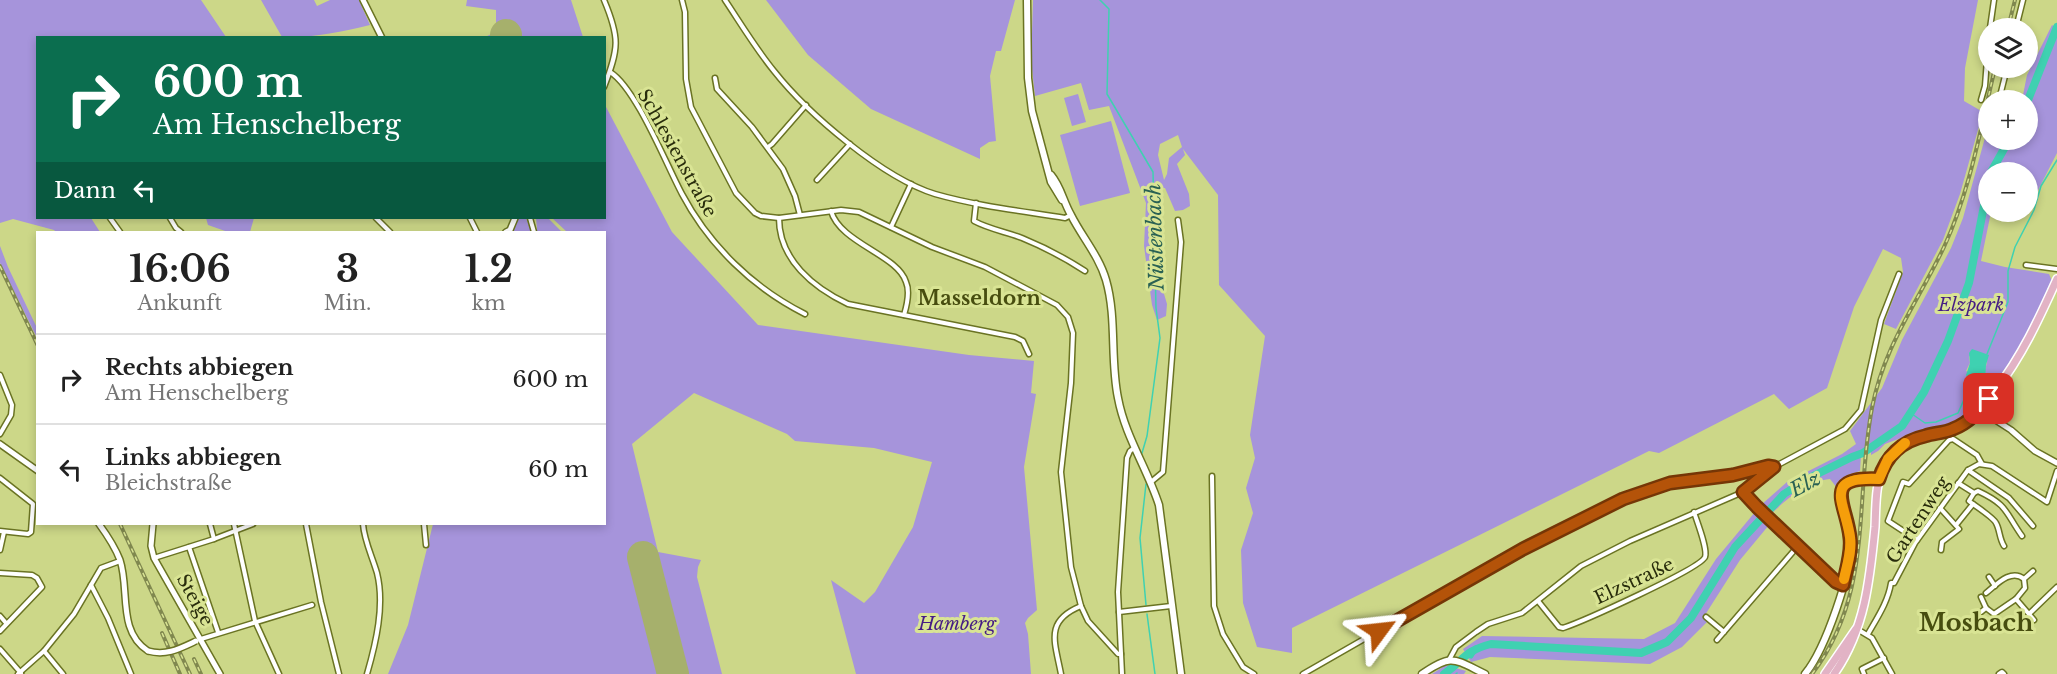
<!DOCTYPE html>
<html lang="de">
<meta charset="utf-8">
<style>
body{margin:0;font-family:"Libre Baskerville",serif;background:#f6f6f6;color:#222;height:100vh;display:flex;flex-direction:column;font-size:22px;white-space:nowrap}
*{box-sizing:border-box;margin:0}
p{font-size:20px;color:#767676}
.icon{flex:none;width:33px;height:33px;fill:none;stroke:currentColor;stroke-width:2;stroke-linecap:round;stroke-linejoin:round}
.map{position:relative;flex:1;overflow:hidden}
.panel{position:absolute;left:36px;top:231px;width:570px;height:294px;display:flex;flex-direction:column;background:#fff;border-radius:0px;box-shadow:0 3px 9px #0003}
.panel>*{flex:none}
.guide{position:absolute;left:36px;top:36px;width:570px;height:183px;border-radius:0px;box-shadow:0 3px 9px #0003;background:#0b6e4f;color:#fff;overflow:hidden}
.fabs{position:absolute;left:1978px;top:18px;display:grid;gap:12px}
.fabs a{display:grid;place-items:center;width:60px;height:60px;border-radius:50%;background:#fff;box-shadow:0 3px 9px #0003;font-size:30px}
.pin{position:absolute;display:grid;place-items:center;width:51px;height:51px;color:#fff;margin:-26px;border-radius:12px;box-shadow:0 3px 9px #0006}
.me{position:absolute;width:66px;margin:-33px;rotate:60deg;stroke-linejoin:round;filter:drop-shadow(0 0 4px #0008)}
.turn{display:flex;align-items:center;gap:21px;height:126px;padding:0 18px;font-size:27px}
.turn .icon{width:78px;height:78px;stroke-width:2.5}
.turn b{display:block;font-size:42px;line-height:51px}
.then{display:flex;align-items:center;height:57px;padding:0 18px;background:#0003;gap:12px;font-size:22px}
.eta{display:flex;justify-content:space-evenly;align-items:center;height:102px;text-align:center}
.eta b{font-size:36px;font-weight:700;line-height:42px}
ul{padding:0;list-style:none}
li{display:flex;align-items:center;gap:18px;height:90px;padding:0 18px;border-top:2px solid #e0e0e0}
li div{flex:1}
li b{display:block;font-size:22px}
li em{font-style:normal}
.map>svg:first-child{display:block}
.green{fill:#a694db;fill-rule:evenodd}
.water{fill:#3fd1b1}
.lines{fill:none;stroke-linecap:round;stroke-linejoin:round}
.stream{stroke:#3fd1b1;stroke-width:1.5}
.canal{stroke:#3fd1b1;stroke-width:5}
.river{stroke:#3fd1b1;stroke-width:8}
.runway{stroke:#a6b06c;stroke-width:32}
.minor-casing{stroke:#6a7323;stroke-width:7}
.tertiary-casing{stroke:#6a7323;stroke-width:8}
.secondary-casing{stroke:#6a7323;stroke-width:9}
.primary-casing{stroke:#fff;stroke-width:10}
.minor{stroke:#fff;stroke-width:4}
.tertiary{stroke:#fff;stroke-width:5}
.secondary{stroke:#fff;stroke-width:6}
.primary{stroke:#e2b3c5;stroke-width:7}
.rail-casing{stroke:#80884f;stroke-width:4}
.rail{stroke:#d9e494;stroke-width:1.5;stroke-dasharray:4.5;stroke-linecap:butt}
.tertiary-bridge-casing{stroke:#6a7323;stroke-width:8;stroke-linecap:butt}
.tertiary-bridge{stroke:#fff;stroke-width:5}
.route-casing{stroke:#753606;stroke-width:15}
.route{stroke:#b45309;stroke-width:10}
.slow{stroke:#f59e0b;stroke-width:10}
.labels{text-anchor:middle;stroke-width:6;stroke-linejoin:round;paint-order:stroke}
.street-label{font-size:18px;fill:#292d0c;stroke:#d9e494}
.park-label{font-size:18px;font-style:italic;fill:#451c84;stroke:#d9e494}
.water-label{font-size:20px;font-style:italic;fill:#296153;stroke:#d9e494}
.neighbourhood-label{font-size:20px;font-weight:bold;fill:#474d0f;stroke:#d9e494}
.district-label{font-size:24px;font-weight:bold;fill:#474d0f;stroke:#d9e494}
</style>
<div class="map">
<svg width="2057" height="674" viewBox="0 0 2057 674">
<rect width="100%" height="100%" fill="#ccd788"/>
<g class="green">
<path d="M0,0H201L226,37L38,38V218H91L100,232H56L54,230L13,219L0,223Z"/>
<path d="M261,0H314L317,6L330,0H359L370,25C340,32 313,38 282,37Z"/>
<path d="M467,0H571L583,37H485L496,32V10L466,6Z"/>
<path d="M766,0H1015L1001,51H996L990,76L996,141L989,142L980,148V159L871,109L808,55Z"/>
<path d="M1033,0H1978L1965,68L1964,101L1983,112L1960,194L1943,240L1896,329L1884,324L1903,272L1901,258L1883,249L1854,307L1827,388L1789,409L1774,394L1659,453L1649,451L1292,628V653L1257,647L1243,603L1241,550L1253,513L1246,488L1255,458L1250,435L1265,336L1219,285L1218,195L1183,149L1185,155L1177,164L1189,194L1190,206L1183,210L1175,211L1165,188H1160L1162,233L1160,272L1162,287L1167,304L1166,316L1157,320L1152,305L1144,246L1146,203L1109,106L1089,110L1081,83L1035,96L1031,60L1030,33H1032ZM1178,135L1182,147L1169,158L1167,174L1164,180L1158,155L1160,144Z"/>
<path d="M2052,25L2057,29V153L2031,204L2028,203V172H1989V212H1991L1981,261L2005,267L2049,274L2052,281L2024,346L2005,374L1969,416L1957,424L1917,432L1885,444L1878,451L1871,455V451L1861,455L1860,471L1848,475L1837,488L1830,479C1806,481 1786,500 1770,515L1761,505L1787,482L1842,454L1856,444L1850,431L1882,388L1902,340L1951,248L1963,218L1989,123V140H2028V100H2022L2027,75ZM1969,356L1987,362L1985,370L1986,380L1966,371L1970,363Z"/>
<path d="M1078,94L1086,122L1072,126L1064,98Z"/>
<path d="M605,105L672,232L758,325L969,355L1034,361L1031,393L1036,394L1024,467L1037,610L1028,618L1025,623L1028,634L1031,674H856L831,580L864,603L875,592L913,527L932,462L874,448L795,441L787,434L694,393L632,444L658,552L701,560L698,567L697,577L722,674H388L408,625L433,524H604V232H567L552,218H604Z"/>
<path d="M1111,121L1130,193L1080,206L1060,135Z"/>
<path d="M206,218H254L250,232H228L208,225Z"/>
<path d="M519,218H526L531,231L537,229L536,218H548L562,232H511Z"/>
<path d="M0,246L8,267L37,328V338L0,263Z"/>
<path d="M1755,512L1769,525L1740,560L1705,615L1710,619L1682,647L1650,664L1490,657L1471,662L1463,649L1482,636L1644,639L1675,623L1716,559Z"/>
<path d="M1446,665L1466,671L1464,674H1432Z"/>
</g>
<path class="water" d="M1972,349L1989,355L1986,365L1985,382L1978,386L1971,384L1966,375L1970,363L1969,353Z"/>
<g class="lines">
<g class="stream">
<path d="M1100,0L1109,9L1107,94L1153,172L1156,308L1160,338L1147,436L1142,453"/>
<path d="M1987,354L2008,302V271L2015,247L2034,210L2041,186L2057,160"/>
<path d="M1912,414L1925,423L1936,422L1958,413L1971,384"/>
<path d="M1146,605L1140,538L1146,484"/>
<path d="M1147,614L1155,674"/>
<path d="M1456,674L1457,673"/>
</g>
<path class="canal" d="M1471,656L1476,648"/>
<g class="river">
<path d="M2028,100L2057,27"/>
<path d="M1991,172L2009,140"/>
<path d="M1444,674C1464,660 1464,651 1491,644L1641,653L1667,642L1691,618L1735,547L1784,494L1809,478L1852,457L1863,453L1902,426L1924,392L1948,341L1969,283L1989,180"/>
</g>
<g class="runway">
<path d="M506,35V38"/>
<path d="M643,557L673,674"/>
</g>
<g class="minor-casing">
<g id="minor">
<path d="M604,0C620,38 619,48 604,87"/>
<path d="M682,0L685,12L686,79L691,107L736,193L755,213L761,216L779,218L841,210L859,212L932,247L985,267L1057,305L1068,317L1073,333L1071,383L1061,472L1071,567L1081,606L1088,621L1118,654H1121"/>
<path d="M725,0C741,24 756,49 774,71C808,114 883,178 935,194C977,206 1022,211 1065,218L1071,215"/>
<path d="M1990,28L1994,0"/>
<path d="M2016,28L2023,0"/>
<path d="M610,72C636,88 666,164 682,194C709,245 753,288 805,314"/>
<path d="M715,78L717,89L752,127L783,169L795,196L800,215"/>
<path d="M1981,100L1985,86L1989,33"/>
<path d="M1999,100L2007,68"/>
<path d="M768,147L772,144L806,105"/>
<path d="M817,180L850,144"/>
<path d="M976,203L974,221C989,229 1006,232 1022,238C1044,247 1065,258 1085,271"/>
<path d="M831,211C840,243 898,255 906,282C910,291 907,305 904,315"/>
<path d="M110,218L120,232"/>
<path d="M170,218L176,228L181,232"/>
<path d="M376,218L390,232"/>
<path d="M470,218L477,232"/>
<path d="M530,218L534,232"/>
<path d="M779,218C779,260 814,288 848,304L1015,337L1023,341L1029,354"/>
<path d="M891,227L911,184"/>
<path d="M2026,265L2057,269"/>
<path d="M0,375L12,405L11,415L0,434"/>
<path d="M1968,470L2009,498L2033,526"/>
<path d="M1212,476L1214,606L1223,634L1243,667L1254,674"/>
<path d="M0,478L33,504L31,532L28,534L0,531"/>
<path d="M1151,482L1163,472L1181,242L1178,220"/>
<path d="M1958,483L1974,493L1978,491C2008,505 2005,512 2022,536"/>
<path d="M1743,492L1757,507L1828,575L1843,585"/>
<path d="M1974,493L1969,501C1975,506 1993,517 1996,523C2000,530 1999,538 2004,546"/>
<path d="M1940,508L1959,529L1942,542L1941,550"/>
<path d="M210,524L214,539"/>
<path d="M234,524L255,621L279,674"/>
<path d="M306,524L321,602L339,674"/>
<path d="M363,524C364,540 372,556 377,573C385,605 376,643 367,674"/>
<path d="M424,524L426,545"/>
<path d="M1956,525L1973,504"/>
<path d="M1917,540L1888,521L1903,482L1909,484L1949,440L1953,439L1977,455L1982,464"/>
<path d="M189,547L218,632"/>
<path d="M0,550L4,532"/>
<path d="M154,558L214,539L253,524"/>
<path d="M0,573L32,575L37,578L42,587L0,631"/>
<path d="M1989,577L1995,586"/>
<path d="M91,585L108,618L131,674"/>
<path d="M1986,593C1996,585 2011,568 2024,579"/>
<path d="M1981,597L1986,608"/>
<path d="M2016,599L2034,620"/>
<path d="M1538,601L1559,627L1563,628C1581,622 1700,569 1705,557C1708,549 1697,522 1694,512"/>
<path d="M1119,612L1171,606"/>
<path d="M1981,612L1986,608L1994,614L2016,599L2025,588L2024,579L2033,571"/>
<path d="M2029,614L2057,587"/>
<path d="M0,616L6,623"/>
<path d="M1706,617L1724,632"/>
<path d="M1857,629L1872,638L1892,674"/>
<path d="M1868,634C1877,618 1888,602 1891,583H1894L1915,543L1968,470L1979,464L1992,466L2047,502L2057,471"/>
<path d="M201,639L312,605"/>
<path d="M1717,640L1798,546"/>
<path d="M0,649L21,673"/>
<path d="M44,651L63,674"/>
<path d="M1449,660L1456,647L1476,632L1488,624L1522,613L1581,566L1630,541L1743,492L1774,467L1845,429L1861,410L1881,320L1899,274"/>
<path d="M18,674L44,651L74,614L101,568L120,561"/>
<path d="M1061,674C1055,642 1044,621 1081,606"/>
<path d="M1122,674L1118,592L1127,458L1130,451L1134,448"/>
<path d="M1303,674L1523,548L1623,499L1670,483L1733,475L1768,466L1773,467"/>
<path d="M1864,674L1862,669L1884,658"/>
<path d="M1999,674L2002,672L2004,674"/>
</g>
</g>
<g class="tertiary-casing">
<g id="tertiary">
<path d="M363,0L382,38"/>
<path d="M506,232L510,230L515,218"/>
<path d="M1980,410L2011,430L2035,451L2057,463"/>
<path d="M0,444L38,471"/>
<path d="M99,524C107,535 115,547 120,560C130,590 117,631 148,651"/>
<path d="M153,524L151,546L154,558L220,674"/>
</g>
</g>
<g class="secondary-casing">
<g id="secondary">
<path d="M1027,0L1028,78L1032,111L1051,182L1062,200"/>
<path d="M1051,175C1061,187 1063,201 1071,215C1082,237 1099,256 1106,280C1117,318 1110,360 1118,398C1125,436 1147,468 1159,505L1181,674"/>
<path d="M1422,674C1452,653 1454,659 1485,674"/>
<path d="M1805,674C1825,650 1853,570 1851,540C1849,524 1835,505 1842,490C1849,476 1866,478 1879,479"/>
</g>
</g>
<g class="primary-casing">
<g id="primary">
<path d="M1825,674L1856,629"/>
<path d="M1834,674C1865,630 1870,579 1875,527C1876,506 1875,482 1885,464C1905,430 1940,441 1968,421C1979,413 1987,402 1995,391C2022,356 2039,319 2057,279"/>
</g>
</g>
<use href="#minor" class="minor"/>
<use href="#tertiary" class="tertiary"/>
<use href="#secondary" class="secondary"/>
<use href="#primary" class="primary"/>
<g class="rail-casing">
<g id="rail">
<path d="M2008,28L2015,0"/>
<path d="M0,266L38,346"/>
<path d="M120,524L190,674"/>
<path d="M162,633L180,674"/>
<path d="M194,659L201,674"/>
<path d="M1812,674C1874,592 1854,502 1872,408C1884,345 1918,302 1944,247C1970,191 1981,127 1995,68"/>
</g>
</g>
<use href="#rail" class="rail"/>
<g class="tertiary-bridge-casing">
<path id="tertiary-bridge" d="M148,651C166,656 179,649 196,641"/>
</g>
<use href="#tertiary-bridge" class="tertiary-bridge"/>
</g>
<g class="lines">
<g class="route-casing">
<path id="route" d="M1379,631L1523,549L1623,499L1670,483L1733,475L1768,466L1774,467L1743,492L1757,507L1836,582L1843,585C1846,570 1852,553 1850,538C1847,504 1820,476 1879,479C1886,456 1902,441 1925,436C1934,433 1944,433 1953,429C1969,423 1979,411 1989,399"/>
</g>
<use href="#route" class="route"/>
<path class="slow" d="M1844,579C1847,565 1852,551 1850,537C1845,502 1821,476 1879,479L1888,459L1905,443"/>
</g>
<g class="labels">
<g class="street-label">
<text transform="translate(677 153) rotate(61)" y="6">Schlesienstraße</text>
<text transform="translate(1918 520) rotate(-57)" y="6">Gartenweg</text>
<text transform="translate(1634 581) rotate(-25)" y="6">Elzstraße</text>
<text transform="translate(195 600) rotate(61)" y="6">Steige</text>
</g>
<g class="park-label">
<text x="1971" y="311">Elzpark</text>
<text x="957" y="630">Hamberg</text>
</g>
<g class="water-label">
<text transform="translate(1155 237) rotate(-92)" y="7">Nüstenbach</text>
<text transform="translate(1805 484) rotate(-28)" y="7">Elz</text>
</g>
<g class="neighbourhood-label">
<text x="979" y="305">Masseldorn</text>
</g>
<g class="district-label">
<text x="1976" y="631">Mosbach</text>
</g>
</g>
</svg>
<div class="fabs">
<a><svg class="icon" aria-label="layers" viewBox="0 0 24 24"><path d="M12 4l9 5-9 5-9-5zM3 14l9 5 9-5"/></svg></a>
<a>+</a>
<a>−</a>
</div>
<div class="pin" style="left:1989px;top:399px;background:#d93025"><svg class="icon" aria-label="arrive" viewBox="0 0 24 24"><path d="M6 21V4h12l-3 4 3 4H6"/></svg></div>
<svg class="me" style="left:1379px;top:631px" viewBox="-20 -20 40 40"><path d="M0-17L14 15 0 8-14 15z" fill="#b45309" stroke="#fff" stroke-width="4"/></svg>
<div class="guide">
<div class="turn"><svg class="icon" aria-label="right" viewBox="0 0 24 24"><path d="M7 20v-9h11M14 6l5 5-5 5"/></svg><div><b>600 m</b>Am Henschelberg</div></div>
<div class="then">Dann<svg class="icon" aria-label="left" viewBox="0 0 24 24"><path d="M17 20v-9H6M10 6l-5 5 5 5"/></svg></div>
</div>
<section class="panel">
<div class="eta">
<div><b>16:06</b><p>Ankunft</p></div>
<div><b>3</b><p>Min.</p></div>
<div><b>1.2</b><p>km</p></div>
</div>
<ul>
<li><svg class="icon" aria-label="right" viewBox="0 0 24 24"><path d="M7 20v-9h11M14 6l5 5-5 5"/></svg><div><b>Rechts abbiegen</b><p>Am Henschelberg</p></div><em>600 m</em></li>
<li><svg class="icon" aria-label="left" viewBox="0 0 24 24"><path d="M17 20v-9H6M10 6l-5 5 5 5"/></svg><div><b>Links abbiegen</b><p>Bleichstraße</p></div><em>60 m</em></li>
</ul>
</section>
</div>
